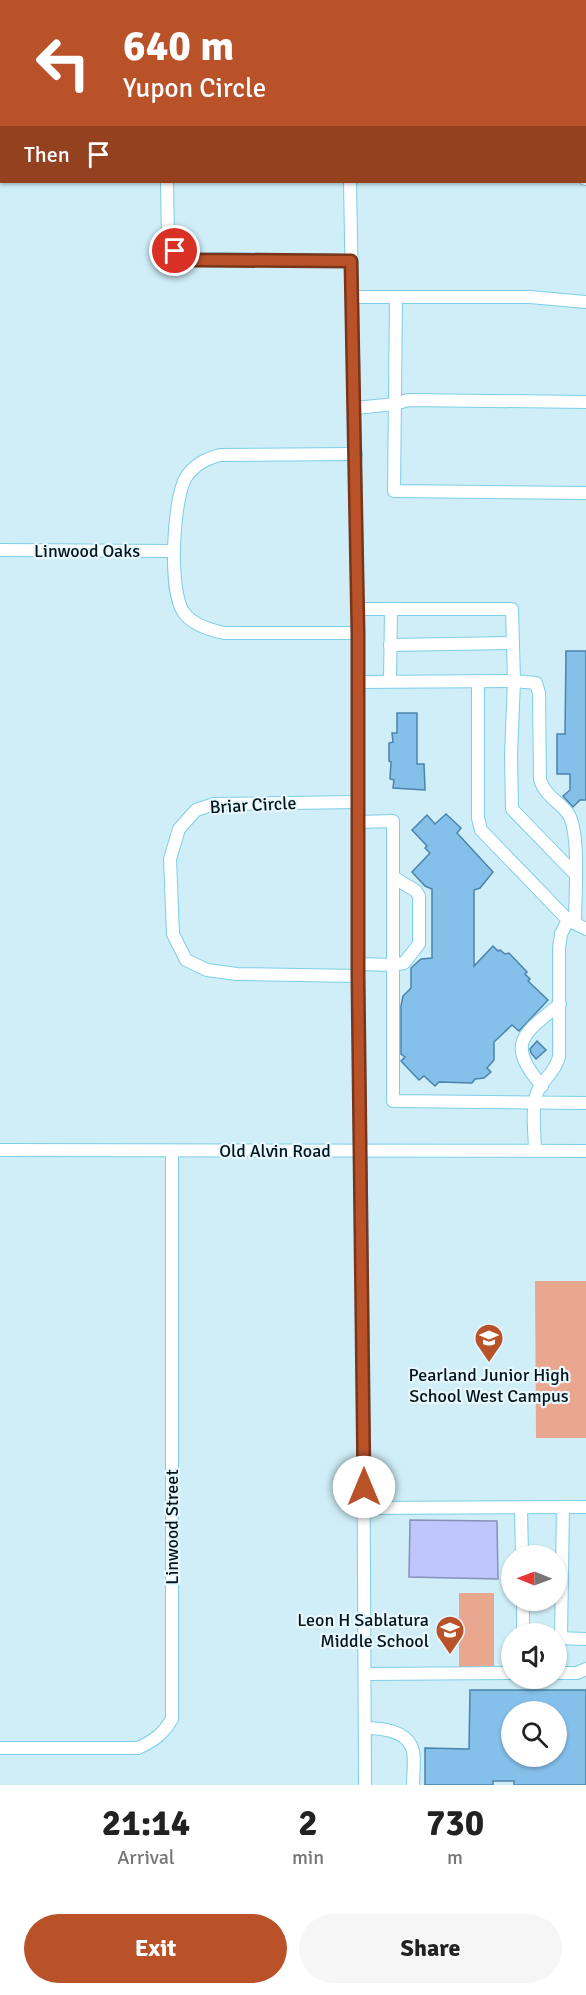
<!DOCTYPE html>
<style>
body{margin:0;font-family:Signika,sans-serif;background:#f6f6f6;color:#222;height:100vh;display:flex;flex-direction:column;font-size:22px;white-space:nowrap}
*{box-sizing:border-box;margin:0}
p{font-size:20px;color:#767676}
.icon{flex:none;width:33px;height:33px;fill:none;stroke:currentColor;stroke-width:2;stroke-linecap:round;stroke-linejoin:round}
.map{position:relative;height:1785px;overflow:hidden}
.sheet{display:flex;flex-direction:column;background:#fff;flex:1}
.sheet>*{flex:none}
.banner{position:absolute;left:0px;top:0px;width:586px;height:183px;box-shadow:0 2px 4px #0004;background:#b95229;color:#fff;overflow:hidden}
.needle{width:39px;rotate:271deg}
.tools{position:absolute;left:501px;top:1545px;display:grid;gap:12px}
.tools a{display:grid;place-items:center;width:66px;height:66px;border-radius:50%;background:#fff;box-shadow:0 2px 4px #0004;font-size:30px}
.pin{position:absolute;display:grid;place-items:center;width:51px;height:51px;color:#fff;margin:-26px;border:3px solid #fff;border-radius:50%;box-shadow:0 2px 6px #0007}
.me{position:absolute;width:66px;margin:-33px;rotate:0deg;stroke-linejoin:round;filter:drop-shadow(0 0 4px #0008)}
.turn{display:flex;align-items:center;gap:21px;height:126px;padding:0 24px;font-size:27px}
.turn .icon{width:78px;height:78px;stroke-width:2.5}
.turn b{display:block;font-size:42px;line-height:51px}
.then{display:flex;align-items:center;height:57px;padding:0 24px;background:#0003;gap:12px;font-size:22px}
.eta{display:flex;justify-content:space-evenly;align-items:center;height:102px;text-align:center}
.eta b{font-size:36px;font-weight:800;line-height:42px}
.button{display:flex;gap:12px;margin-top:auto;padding:12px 24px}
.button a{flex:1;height:69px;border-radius:36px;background:#b95229;color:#fff;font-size:24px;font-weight:800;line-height:69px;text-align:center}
.button a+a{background:#f6f6f6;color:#222}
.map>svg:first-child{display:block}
.green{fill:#eaa78f}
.water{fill:#bfc5fd;stroke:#8690ba;stroke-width:1.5}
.building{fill:#85c0eb;stroke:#4a84ac;stroke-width:1.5;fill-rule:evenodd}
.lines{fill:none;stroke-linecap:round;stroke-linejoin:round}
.minor-casing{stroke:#7dcee8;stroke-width:14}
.minor{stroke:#fff;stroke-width:12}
.route-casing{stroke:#78351b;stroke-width:15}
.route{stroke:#b95229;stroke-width:10}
.labels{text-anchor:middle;stroke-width:4.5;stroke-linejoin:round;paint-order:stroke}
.street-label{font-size:18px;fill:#00151d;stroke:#e9f8fd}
.poi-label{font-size:18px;fill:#00151d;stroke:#e9f8fd}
</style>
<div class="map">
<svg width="586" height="1785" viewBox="0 0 586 1785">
<rect width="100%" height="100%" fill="#cfeef8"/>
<g class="green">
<path d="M535,1281H586V1438H536Z"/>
<path d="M459,1593H494V1666L459,1667Z"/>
</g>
<path class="water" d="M410,1520L497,1521L498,1579L409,1577Z"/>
<g class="building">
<path d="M566,651H586V800H580L573,807L563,796L570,790V774H557V734H565Z"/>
<path d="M397,713H417V764H424L425,790L393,788L394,780L390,779L391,762L389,761V743L393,742L392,733H397Z"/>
<path d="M446,814L461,828L457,833L493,872L480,888L474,890V966L493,946L498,951L500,950L505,954L509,953L527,972L525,974L530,979L528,981L548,1000L519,1031L512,1025L494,1042V1060L487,1068L491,1072L484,1078L475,1079L472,1083L439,1082L435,1086L424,1076L419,1080L401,1061L405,1057L401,1054V1006L403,996L411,988V968L421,959L432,958V889L425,886L412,872L430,853L425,848L427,846L412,830L427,815L435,824Z"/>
<path d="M537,1041L546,1050L536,1059L531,1053L530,1049Z"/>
<path d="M470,1690H586V1785H514V1781H493V1785H425V1748L469,1749ZM512,1712H556V1756H512Z"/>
</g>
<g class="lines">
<g class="minor-casing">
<g id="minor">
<path d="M349,0V2"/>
<path d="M490,2V0"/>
<path d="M585,179H586"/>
<path d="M167,182L168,242L175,251L185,259L351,261"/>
<path d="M350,182L358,633V976L363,1360L365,1785"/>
<path d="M352,297H530L586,302"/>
<path d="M396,297L394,491L586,493"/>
<path d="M355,408L395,404L408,400L586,402"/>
<path d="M356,454L220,455C206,459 195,464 186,477C173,499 168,592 184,613C193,625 210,630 224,633H358"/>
<path d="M0,550L173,551"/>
<path d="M357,609H512L514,681L511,754L512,809L576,875"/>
<path d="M390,645L513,643"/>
<path d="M390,681L391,609"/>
<path d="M478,681V818L481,830L568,920L586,929"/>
<path d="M358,682L514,681L536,683L539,693L540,779C544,796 561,802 569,815C580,834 575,900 575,923"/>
<path d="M358,822L393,821V1101L586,1103"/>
<path d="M358,964L392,965L404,963L419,944V896L416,891L393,877"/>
<path d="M358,976L237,974L207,970L186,960L173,934L170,859L179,829L196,810L214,804L358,802"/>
<path d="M542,1086C505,1043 523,1034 560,1004"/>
<path d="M0,1150L586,1151"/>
<path d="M535,1151C535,1136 531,1107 537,1093C542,1079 554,1075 559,1057V948L561,934L568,920"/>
<path d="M364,1508L586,1507"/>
<path d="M521,1508L522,1556"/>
<path d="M523,1600V1634"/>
<path d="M556,1638L586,1639"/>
<path d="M561,1638L563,1507"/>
<path d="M556,1673H577L586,1669"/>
<path d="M365,1674L512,1673"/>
<path d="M365,1728C382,1728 408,1730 413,1751C415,1761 413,1775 413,1785"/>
<path d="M0,1748H138C155,1740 162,1735 172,1719V1151"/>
</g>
</g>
<use href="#minor" class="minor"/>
</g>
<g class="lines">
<g class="route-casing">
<path id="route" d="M175,251L185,259L196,260L351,261L358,633V976L364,1487"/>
</g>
<use href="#route" class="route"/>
</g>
<defs>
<g id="school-pin" transform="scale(1.5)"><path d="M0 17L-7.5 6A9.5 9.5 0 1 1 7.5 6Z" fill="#b95229" stroke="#e9f8fd"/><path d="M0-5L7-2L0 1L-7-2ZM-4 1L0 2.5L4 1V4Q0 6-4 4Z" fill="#fff"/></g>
</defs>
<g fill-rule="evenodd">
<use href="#school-pin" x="489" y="1338"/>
<use href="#school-pin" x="450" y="1630"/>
</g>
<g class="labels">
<g class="street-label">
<text x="87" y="557">Linwood Oaks</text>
<text transform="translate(253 805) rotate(-3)" y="6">Briar Circle</text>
<text x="275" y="1157">Old Alvin Road</text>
<text transform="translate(172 1527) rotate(-90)" y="6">Linwood Street</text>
</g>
<g class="poi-label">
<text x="489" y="1381">Pearland Junior High<tspan x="489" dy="21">School West Campus</tspan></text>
<text x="429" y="1626" text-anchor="end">Leon H Sablatura<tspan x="429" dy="21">Middle School</tspan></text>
</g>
</g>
</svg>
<div class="tools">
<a><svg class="needle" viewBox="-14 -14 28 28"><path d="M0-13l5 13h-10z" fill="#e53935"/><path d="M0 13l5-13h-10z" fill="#767676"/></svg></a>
<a><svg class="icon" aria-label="sound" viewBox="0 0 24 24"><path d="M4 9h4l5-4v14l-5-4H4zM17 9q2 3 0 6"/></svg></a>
<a><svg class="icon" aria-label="search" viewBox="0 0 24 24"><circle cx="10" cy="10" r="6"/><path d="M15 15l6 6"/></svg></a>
</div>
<div class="pin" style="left:175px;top:251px;background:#d93025"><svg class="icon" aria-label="arrive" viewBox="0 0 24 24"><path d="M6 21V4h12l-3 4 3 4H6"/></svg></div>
<svg class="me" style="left:364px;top:1487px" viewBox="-20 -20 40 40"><circle r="19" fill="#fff"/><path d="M0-13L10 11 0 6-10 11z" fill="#b95229"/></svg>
<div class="banner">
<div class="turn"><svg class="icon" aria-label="left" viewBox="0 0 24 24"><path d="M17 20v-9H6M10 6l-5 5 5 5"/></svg><div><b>640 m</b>Yupon Circle</div></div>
<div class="then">Then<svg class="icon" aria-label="arrive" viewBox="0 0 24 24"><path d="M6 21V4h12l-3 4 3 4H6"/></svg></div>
</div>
</div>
<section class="sheet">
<div class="eta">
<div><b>21:14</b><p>Arrival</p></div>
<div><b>2</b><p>min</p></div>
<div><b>730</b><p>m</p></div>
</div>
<div class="button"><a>Exit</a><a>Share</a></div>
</section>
